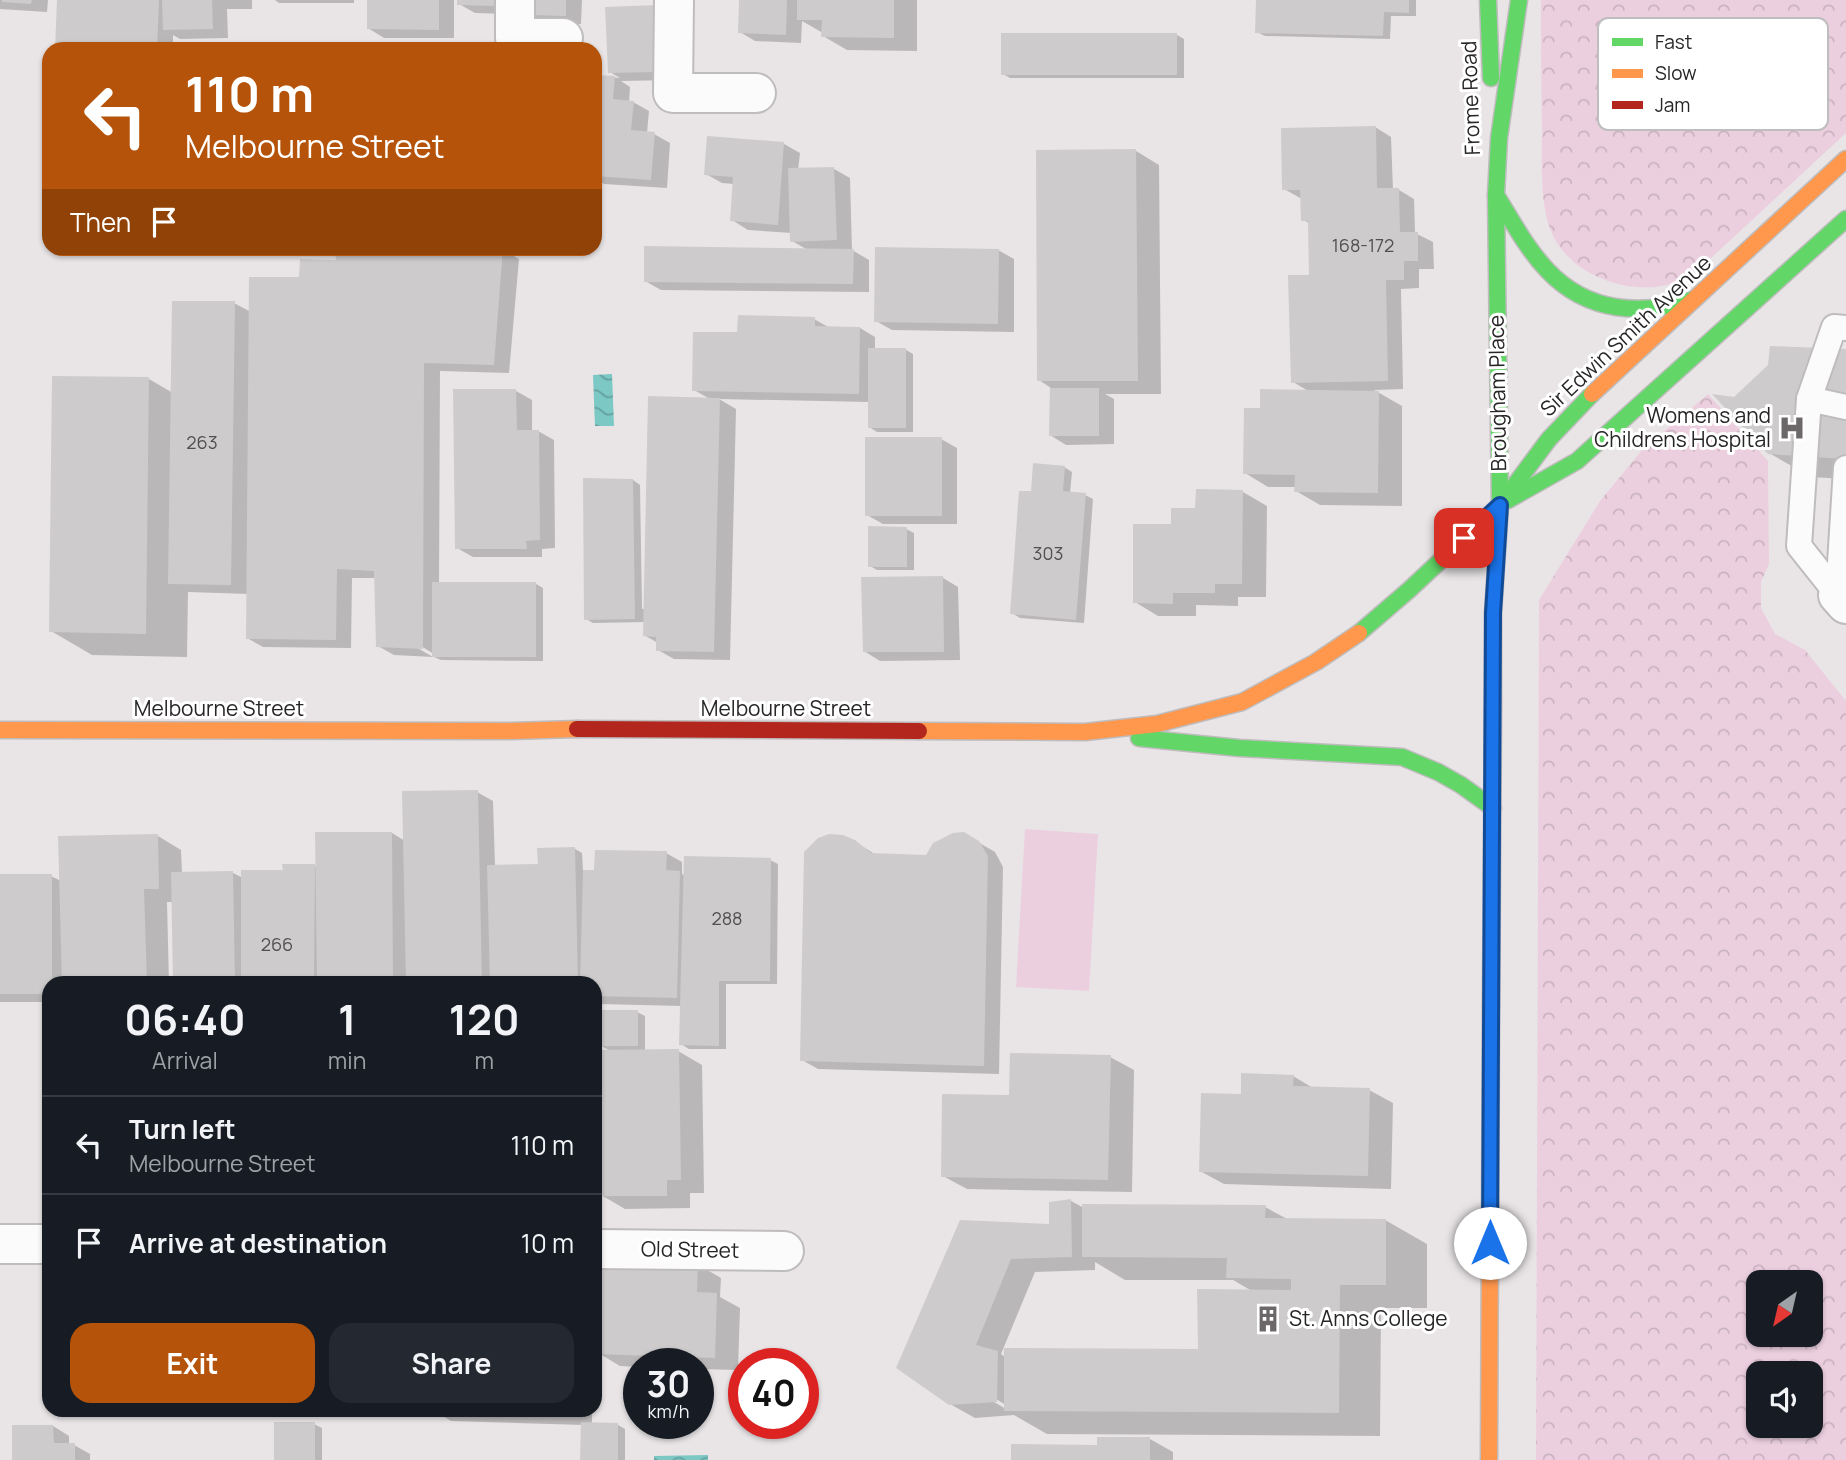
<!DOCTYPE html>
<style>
body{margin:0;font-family:Manrope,sans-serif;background:#242831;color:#f1f3f6;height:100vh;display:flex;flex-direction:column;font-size:26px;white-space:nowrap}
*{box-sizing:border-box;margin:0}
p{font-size:23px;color:#9ea1a6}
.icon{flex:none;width:38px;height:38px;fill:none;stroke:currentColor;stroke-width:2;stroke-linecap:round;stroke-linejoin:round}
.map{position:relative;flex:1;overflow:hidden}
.panel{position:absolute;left:42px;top:976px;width:560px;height:441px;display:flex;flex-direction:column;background:#171b24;border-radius:21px;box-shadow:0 2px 5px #0004}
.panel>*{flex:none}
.top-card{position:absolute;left:42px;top:42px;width:560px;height:214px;border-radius:21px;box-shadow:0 2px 5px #0004;background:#b45309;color:#fff;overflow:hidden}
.needle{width:46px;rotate:214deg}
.controls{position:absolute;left:1746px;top:1270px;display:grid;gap:14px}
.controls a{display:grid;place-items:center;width:77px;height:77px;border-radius:14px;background:#171b24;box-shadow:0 2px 5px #0004;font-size:35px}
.speed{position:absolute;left:623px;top:1348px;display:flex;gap:14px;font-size:35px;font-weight:700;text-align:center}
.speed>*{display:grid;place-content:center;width:91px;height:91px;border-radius:50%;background:#171b24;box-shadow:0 2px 5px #0004;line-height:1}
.speed small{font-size:18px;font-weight:400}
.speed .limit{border:10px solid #d22;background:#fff;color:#111}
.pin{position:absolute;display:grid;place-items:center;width:60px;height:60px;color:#fff;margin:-30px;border-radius:14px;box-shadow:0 4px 10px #0006}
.me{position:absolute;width:77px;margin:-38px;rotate:0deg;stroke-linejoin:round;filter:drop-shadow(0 0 5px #0008)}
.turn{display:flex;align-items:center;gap:24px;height:147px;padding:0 28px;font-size:32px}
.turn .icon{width:91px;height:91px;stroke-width:2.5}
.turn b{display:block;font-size:49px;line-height:60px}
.then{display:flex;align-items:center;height:66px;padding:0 28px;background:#0003;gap:14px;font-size:26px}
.eta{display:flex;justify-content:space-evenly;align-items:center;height:119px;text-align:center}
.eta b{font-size:42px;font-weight:700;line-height:49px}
.primary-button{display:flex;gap:14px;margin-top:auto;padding:14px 28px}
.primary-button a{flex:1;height:80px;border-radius:21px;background:#b45309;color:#fff;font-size:28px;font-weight:700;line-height:80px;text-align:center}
.primary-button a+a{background:#242831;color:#f1f3f6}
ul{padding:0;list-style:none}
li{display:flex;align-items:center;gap:21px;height:98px;padding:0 28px;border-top:2px solid #363941}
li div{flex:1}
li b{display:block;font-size:26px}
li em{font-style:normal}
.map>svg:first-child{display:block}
.park{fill:url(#park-crowns);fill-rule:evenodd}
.pitch{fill:#eccfdf}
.water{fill:url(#water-waves)}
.shadow{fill:#0003;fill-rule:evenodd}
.building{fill:#cecbcc}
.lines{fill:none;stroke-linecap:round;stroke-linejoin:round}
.lane-casing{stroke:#bfbcbd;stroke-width:28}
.street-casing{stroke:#bfbcbd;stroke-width:42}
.fast-casing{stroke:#bfbcbd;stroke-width:19}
.slow-casing{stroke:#bfbcbd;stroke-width:19}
.jam-casing{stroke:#bfbcbd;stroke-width:19}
.lane{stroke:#fcfbfb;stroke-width:24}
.street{stroke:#fcfbfb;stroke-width:38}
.fast{stroke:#63d668;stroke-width:16}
.slow{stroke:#ff974d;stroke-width:16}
.jam{stroke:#b3261e;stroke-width:16}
.route-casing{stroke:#114b97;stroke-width:18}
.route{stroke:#1a73e8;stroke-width:12}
.labels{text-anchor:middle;stroke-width:6;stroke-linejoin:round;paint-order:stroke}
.number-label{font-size:18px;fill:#535052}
.street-label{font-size:21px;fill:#282527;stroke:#fff}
.poi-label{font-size:21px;fill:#282527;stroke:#fff;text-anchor:end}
.key{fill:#fff;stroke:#bebebe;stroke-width:2}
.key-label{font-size:19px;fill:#282527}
</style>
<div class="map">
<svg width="1846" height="1460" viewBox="0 0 1846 1460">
<defs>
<pattern id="park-crowns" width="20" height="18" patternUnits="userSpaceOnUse" patternTransform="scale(1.75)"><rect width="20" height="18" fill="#eccfdf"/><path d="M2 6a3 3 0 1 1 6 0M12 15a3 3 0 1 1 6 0" fill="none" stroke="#cab2bf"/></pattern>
<pattern id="water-waves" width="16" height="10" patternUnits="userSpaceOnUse" patternTransform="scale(1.75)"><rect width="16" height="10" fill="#7bc8c4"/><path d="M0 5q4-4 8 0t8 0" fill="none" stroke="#65a29f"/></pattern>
</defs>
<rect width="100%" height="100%" fill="#e9e5e7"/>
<g class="park">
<path d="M1541,0H1846V133L1695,273C1683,279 1669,286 1655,287C1610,291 1558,266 1547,219C1540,190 1542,159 1542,128C1541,86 1541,43 1541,0Z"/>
<path d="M1708,394L1768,461L1769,564L1761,582V608L1775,634L1805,650L1846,701V1460H1536L1539,600L1600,501L1642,450ZM1759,1283H1811V1335H1759ZM1759,1374H1811V1426H1759Z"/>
</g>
<path class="pitch" d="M1025,829L1098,834L1089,991L1016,987Z"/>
<g class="water">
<path d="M612,374L614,426H595L593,375Z"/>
<path d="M708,1455V1460H654V1456Z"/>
</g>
<g class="shadow">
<path d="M0,0H48L47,12L0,9Z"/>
<path d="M59,0H252V9H227L228,38L180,39L173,35V49H57Z"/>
<path d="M275,0H354V3H279Z"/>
<path d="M369,0H454V38H384L368,28Z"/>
<path d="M459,0H509V14L475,13L459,4Z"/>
<path d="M528,0H582L581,24L543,23L527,14Z"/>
<path d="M740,0H917V51L847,50L823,36V33L802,21L801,43L755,41L740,32Z"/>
<path d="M1258,0H1416V16H1391L1390,39L1265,36L1257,32Z"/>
<path d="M607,9L676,80L621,81L630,87L629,102H633L649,111L647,133L654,134L670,143L667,188L604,184L595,178V76L620,78L610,72Z"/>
<path d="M1177,35L1184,39V78H1010L1003,74Z"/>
<path d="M1375,127L1391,137L1393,190H1399L1414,199L1415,233L1433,242L1434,269H1419V288L1401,289L1403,389L1374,390L1402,406V506L1320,505L1296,491V487H1268L1245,473L1261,410L1310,392L1293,382L1310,276L1309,223L1303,220L1302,199L1284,189Z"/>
<path d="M784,144L800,153L798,170L834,169L850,178L852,250L869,260V292L661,290L645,281L808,250L792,241V233L748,230L732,220L734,184L722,183L706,174Z"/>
<path d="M1136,151L1159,165L1161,394H1105L1114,399V444L1066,445L1050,435L1051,388L1039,380Z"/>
<path d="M503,250L519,259L509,373L440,371L439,584H536L543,588V661L441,660L434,657V654L416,643L414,646L433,657L394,655L378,646L376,578H352L351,648L263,647L247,638L248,594L188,592L187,657L92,655L51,631L149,379L173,393L234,303L251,312L301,279L338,262Z"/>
<path d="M998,250L1014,259V332L892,330L876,321Z"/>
<path d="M814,319L830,328H860L875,337V350H906L913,354V432H877L869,427V402L719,399L736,409L730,660L674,659L658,650V643L644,635L645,622L593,623L586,619L633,480L640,485L642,609H645L710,399L694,390L739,334Z"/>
<path d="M1846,351V479L1811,477L1769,453L1735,399Z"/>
<path d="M516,391L532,400V431H538L554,440L555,548L542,549V557H473L457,548Z"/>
<path d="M941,439L957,448V524H883L867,515Z"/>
<path d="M1064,467L1072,472L1070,493L1085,495L1093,499L1084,623L1020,618L1012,613L1033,493Z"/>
<path d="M1198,491L1243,492L1267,506L1266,597H1238V606L1196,605V616H1158L1135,602L1173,526L1197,510Z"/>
<path d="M906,529L914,533V570H877L870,566Z"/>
<path d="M943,578L958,587L960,660L880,661L864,651Z"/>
<path d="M477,792L493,801L495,867L540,865L575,849L582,853L583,871L596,872L666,853L682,862V874L686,876L770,860L778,864L777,984H726V1049H689L681,1044L682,1006L598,1004L595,1002V984L587,981L497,984H174L173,902H167L169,984H49V1002H0V875L51,876L61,881L158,836L181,850L182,873H233L243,878L314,866L317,867L392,833L405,841Z"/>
<path d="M964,834L995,852L1003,867L999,1074L818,1069L802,1060L854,841L876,855L927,857Z"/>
<path d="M637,1012L645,1016V1051H678L702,1065L704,1193H690V1208L625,1209L601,1195V1179L595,1176V1052H612L600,1045Z"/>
<path d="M1110,1057L1134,1070L1132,1192L967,1189L943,1176L1011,1097Z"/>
<path d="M1293,1076L1313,1088L1369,1090L1393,1103L1391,1189L1224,1184L1200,1171L1243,1096Z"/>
<path d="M1071,1201L1084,1208L1265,1207L1289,1220H1385L1427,1244V1308H1381L1380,1436L1047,1434L1014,1415L975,1418L950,1404L961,1221L1050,1226ZM1095,1262L1125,1280H1233L1252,1291L1199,1350L1005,1357L1001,1354L1035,1272L1095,1270ZM991,1396L1006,1405V1409L989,1399Z"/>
<path d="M697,1264L721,1278L720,1297L740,1308L738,1370L698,1369V1363H639V1367L620,1366L595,1351V1342L597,1343Z"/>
<path d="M433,1410H592V1424L618,1425L625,1429V1460H582L583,1425L451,1421Z"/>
<path d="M314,1424L322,1428V1460H276Z"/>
<path d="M53,1426L69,1436V1445H74L90,1454V1460H14Z"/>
<path d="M1150,1439L1173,1452V1460H1013Z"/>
</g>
<g class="building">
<path d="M2,0H32L31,4L2,2Z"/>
<path d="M57,0H159L157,49H55Z"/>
<path d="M162,0H212L213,29L163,30Z"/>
<path d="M367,0H439V30L367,29Z"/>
<path d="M457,0H494V6L457,5Z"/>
<path d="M526,0H566V16L526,15Z"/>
<path d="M739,0H787L786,35L738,33Z"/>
<path d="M797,0H894V38L821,37L822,20H797Z"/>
<path d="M1256,0H1409V13L1384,12L1383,36L1255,33Z"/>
<path d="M658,5L660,72L608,73L605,7Z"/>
<rect x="1001" y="33" width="176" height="42"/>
<path d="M595,75L615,76L613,99L634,101L631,130L655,132L651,180L595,176Z"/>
<path d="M1376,126L1377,188H1399L1400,232H1418V261H1404V280H1386L1388,381L1291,383L1288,275H1309L1308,221H1301L1300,190H1282L1281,128Z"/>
<path d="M707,136L784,142L778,225L730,221L733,177L704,175Z"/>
<path d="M1136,149L1138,381H1037L1036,150Z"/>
<path d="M834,167L837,240L790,242L788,168Z"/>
<path d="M644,246L854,249L853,284L644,282Z"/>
<path d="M875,247L999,249L998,324L874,322Z"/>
<path d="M335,248H503L494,365L424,363L423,649L376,647L374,571L337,569L336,640L246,639L249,277H299L300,259L336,260Z"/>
<path d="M172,301H235L231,585L168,584Z"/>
<path d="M738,315L815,317V326L860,327L859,394L692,391L693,332H737Z"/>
<path d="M1770,346L1846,349V459L1768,454L1712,394L1734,397L1768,365Z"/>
<rect x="868" y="348" width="38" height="80"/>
<path d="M52,376L149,377L146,634L49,632Z"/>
<path d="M1050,388H1099V436H1049Z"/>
<path d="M453,389H516L517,430H539L540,540L526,541L527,549H455Z"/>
<path d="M1260,389L1379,391L1378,493L1294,492L1295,475L1243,474L1244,408H1260Z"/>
<path d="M648,396L720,398L714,652L656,651V637L643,636Z"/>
<rect x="865" y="437" width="77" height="79"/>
<path d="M1033,463L1065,466L1063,491L1086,493L1076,620L1010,614L1019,491H1031Z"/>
<path d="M583,478L633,479L635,619L584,620Z"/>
<path d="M1196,489L1243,490L1242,584H1215V593H1173V604L1133,603V524H1171V508H1195Z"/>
<path d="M868,526L907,527V567H868Z"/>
<path d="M943,576L944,652H863L861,577Z"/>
<rect x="432" y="582" width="104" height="75"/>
<path d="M478,790L482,984H406L402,791Z"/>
<path d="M315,832H392L393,984H317Z"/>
<path d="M964,832L979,841L988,856L984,1066L800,1061L804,852L818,838L829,834L843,835L855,840L871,853L926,855L933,843L953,833Z"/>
<path d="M158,834L159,889H144L147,984H62L58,836Z"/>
<path d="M575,847L578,983L490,984L487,865L538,864L537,848Z"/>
<path d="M595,850L667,851L666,870L680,871L677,998L595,996V984H580L583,870H594Z"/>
<path d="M684,856L771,858L770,981H719V1046L679,1045Z"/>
<path d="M282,864H315L314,982L241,981V870H283Z"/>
<path d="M233,871L235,984H173L171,872Z"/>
<path d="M0,874H52V984H49V994H0Z"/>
<path d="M599,1010H638V1046H598Z"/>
<path d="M679,1049L681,1180H667V1196H599V1173H595V1050Z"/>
<path d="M1010,1053L1111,1055L1108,1180L941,1177L942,1094L1009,1095Z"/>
<path d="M1241,1073L1294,1075L1293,1086L1370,1088L1368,1176L1199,1172L1201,1093L1241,1094Z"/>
<path d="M1071,1199L1072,1257L1011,1259L976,1345L998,1351L997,1402L949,1405L896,1368L960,1220L1049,1224V1202Z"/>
<path d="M1082,1204L1266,1205L1265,1218L1386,1219V1285H1340L1339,1413L1004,1411V1348L1198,1349L1197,1289L1291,1290V1279L1226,1278L1227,1258L1082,1257Z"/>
<path d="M598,1259L698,1262L697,1292L717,1293L715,1358L595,1354Z"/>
<rect x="274" y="1422" width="41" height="38"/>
<path d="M581,1422L618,1423V1460H580Z"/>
<path d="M12,1425H53L54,1443H75V1460H12Z"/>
<path d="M1097,1437H1150V1460H1011V1444L1097,1445Z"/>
</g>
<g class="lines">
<g class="lane-casing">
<g id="lane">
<path d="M1809,399L1846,407"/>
<path d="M1838,595L1799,546L1809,399L1834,327L1846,328"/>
<path d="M1838,595L1846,468"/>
</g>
</g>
<g class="street-casing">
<g id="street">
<path d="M515,0V38H563"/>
<path d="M674,0L673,93H756"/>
<path d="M1838,595L1846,604"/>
<path d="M0,1244H49"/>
<path d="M595,1249L784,1251"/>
</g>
</g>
<g class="fast-casing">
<g id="fast">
<path d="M1488,0L1491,78"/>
<path d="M1496,195C1512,221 1527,249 1548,271C1588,313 1642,316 1694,299"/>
<path d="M1508,500L1577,461L1846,219"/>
<path d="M1359,633L1409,590L1500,505L1549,439L1592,394"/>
<path d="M1493,710V613L1500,505L1496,195L1499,138L1519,0"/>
<path d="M1139,738L1239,748L1402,757L1438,772L1461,785L1493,808"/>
</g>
</g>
<g class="slow-casing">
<g id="slow">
<path d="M1592,394L1846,159"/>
<path d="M0,730L511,731L577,729"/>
<path d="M919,731L1085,732L1157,724L1242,702L1316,662L1359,633"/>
<path d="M1489,1460L1491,1005"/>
</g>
</g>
<g class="jam-casing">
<g id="jam">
<path d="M577,729L919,731"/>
<path d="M1491,1005L1493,710"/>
</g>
</g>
<use href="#lane" class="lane"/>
<use href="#street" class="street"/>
<use href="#fast" class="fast"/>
<use href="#slow" class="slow"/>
<use href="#jam" class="jam"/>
</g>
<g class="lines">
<g class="route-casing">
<path id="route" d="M1464,538L1500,505L1493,613L1490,1243"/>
</g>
<use href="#route" class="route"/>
</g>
<defs>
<g id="hospital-bare" transform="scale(2.1)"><path d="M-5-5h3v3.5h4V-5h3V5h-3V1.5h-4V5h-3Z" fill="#6c686a" stroke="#fff" stroke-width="2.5" paint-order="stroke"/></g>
<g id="building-bare" transform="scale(2.1)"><path d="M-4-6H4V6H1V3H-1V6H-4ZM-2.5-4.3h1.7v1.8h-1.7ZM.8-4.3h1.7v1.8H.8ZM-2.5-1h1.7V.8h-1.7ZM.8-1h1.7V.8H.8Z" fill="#6c686a" stroke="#fff" stroke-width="2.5" paint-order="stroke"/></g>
</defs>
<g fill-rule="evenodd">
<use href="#hospital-bare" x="1792" y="428"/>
<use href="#building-bare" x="1268" y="1319"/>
</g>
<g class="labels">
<g class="number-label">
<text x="1363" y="252">168-172</text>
<text x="202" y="449">263</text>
<text x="1048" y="560">303</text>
<text x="727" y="925">288</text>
<text x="277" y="951">266</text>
</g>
<g class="street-label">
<text transform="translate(1471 98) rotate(-92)" y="7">Frome Road</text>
<text transform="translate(1626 336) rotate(-43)" y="7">Sir Edwin Smith Avenue</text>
<text transform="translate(1498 393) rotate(-91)" y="7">Brougham Place</text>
<text x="219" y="716">Melbourne Street</text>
<text x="786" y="716">Melbourne Street</text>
<text transform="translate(690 1250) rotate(1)" y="7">Old Street</text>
</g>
<g class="poi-label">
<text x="1771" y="423">Womens and<tspan x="1771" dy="24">Childrens Hospital</tspan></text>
<text x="1289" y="1326" text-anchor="start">St. Anns College</text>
</g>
</g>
<rect x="1598" y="18" width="230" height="112" rx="10" class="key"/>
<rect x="1612" y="38" width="31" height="8" fill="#63d668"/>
<rect x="1612" y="69" width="31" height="9" fill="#ff974d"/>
<rect x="1612" y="101" width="31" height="8" fill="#b3261e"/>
<g class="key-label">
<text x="1655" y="49">Fast</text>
<text x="1655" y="80">Slow</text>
<text x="1655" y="112">Jam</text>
</g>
</svg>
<div class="controls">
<a><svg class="needle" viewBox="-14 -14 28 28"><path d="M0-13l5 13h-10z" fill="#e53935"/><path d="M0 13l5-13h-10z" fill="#9ea1a6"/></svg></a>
<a><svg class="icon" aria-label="sound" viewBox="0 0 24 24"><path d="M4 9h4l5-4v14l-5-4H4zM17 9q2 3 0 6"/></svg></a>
</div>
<div class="speed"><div>30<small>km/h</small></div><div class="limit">40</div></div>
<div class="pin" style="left:1464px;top:538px;background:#d93025"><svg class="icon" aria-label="arrive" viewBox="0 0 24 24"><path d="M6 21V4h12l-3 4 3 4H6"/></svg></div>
<svg class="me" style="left:1490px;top:1243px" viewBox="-20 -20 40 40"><circle r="19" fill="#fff"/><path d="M0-13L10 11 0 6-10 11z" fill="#1a73e8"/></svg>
<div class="top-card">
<div class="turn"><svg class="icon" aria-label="left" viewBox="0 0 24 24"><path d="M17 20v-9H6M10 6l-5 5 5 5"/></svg><div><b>110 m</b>Melbourne Street</div></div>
<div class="then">Then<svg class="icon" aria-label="arrive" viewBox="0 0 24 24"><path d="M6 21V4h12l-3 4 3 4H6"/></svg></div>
</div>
<section class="panel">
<div class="eta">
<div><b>06:40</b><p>Arrival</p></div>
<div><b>1</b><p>min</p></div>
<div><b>120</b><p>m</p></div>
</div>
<ul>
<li><svg class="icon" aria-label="left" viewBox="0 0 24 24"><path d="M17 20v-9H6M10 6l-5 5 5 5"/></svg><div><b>Turn left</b><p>Melbourne Street</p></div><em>110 m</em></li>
<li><svg class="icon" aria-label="arrive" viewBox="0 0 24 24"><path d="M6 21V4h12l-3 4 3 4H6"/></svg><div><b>Arrive at destination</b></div><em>10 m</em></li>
</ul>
<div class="primary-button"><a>Exit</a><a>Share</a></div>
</section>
</div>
